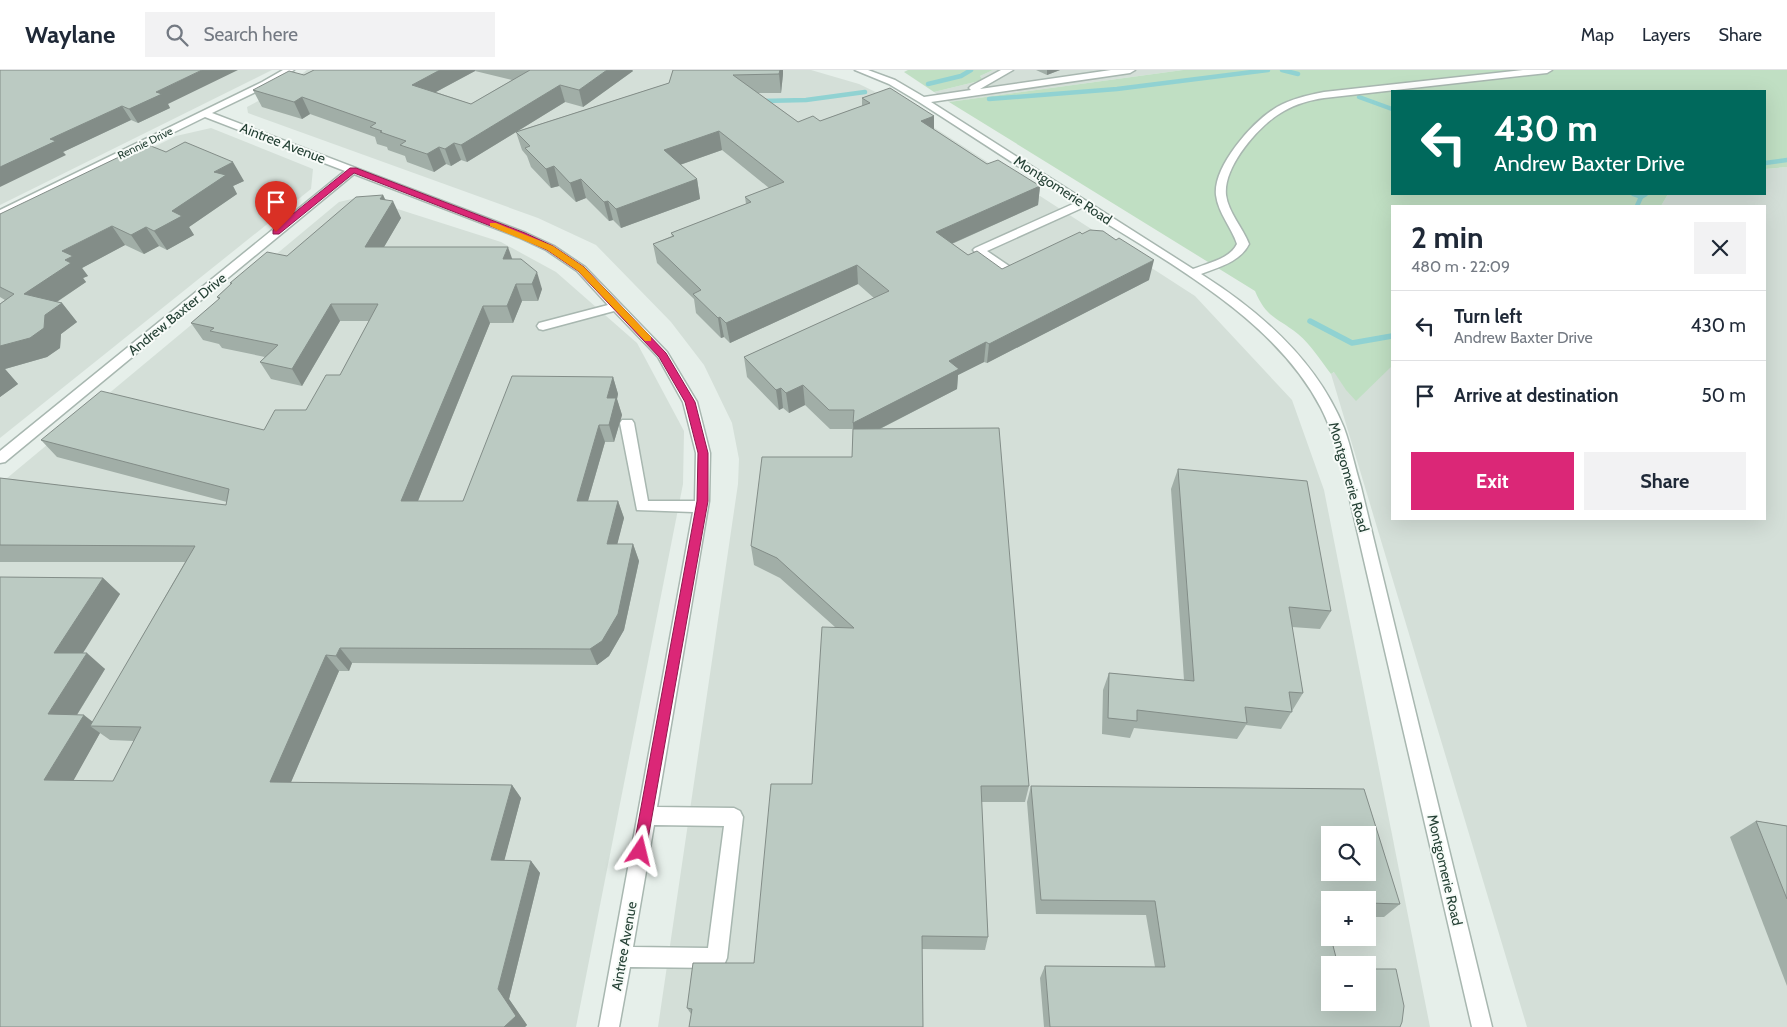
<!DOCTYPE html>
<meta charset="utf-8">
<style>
body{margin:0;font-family:Cabin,sans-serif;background:#f2f2f3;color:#1f2937;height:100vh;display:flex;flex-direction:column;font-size:19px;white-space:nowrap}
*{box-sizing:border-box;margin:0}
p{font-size:16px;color:#747a83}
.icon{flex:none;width:28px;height:28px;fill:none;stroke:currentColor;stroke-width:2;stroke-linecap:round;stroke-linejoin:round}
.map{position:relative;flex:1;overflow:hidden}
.panel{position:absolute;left:1391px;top:135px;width:375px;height:315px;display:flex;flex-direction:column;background:#fff;border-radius:0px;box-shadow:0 5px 20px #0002}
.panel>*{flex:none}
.guide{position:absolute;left:1391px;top:20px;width:375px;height:105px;border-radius:0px;box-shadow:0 5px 20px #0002;background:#00695c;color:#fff;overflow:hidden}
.buttons{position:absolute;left:1321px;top:756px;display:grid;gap:10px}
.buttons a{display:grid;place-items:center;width:55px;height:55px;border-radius:0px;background:#fff;box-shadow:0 5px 20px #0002;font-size:25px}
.pin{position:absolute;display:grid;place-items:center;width:42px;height:42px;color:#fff;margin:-51px -21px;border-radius:50% 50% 50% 0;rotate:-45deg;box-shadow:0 0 5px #0007}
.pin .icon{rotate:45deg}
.me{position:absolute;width:55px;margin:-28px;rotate:10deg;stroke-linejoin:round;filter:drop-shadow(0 0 4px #0008)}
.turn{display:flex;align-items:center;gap:18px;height:105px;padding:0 20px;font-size:22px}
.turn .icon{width:65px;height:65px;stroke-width:2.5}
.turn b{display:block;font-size:35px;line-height:42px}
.round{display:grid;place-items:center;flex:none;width:52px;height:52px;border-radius:0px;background:#f2f2f3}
.head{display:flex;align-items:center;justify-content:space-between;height:85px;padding:0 20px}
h1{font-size:30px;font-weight:800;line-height:38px}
.cta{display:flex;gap:10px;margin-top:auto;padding:10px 20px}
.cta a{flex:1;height:58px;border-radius:0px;background:#db2777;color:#fff;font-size:20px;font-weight:800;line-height:58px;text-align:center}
.cta a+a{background:#f2f2f3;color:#1f2937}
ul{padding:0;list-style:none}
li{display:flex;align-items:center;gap:15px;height:70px;padding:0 20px;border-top:1px solid #e0e1e3}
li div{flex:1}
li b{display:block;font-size:19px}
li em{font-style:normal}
header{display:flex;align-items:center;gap:30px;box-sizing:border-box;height:70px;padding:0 25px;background:#fff;border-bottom:1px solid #e0e1e3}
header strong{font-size:24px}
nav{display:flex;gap:28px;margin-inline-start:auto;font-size:18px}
.search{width:350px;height:45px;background:#f2f2f3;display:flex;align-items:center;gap:12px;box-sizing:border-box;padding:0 18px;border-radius:0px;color:#747a83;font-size:19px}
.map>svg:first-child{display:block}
.built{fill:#d4dfd8;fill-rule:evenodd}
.green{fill:#c0dfc3}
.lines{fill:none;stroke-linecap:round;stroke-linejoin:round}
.stream-far1{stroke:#90d2d2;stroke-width:4.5}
.stream{stroke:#90d2d2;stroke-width:5.5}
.minor-casing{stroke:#a8b7b0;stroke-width:3}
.minor{fill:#fff;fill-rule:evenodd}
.wall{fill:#a1aea7;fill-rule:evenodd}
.shaded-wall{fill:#838d88}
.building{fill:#bbcac2;stroke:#838d88;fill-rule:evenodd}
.route{fill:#db2777;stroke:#8e194d}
.slow{fill:#f59e0b}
.labels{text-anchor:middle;stroke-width:4;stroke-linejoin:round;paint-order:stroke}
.far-street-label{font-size:11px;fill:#254135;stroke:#f7fbf8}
.street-label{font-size:14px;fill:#254135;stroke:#f7fbf8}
</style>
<header>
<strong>Waylane</strong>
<div class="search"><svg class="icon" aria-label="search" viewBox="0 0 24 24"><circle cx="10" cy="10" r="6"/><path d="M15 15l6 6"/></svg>Search here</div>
<nav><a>Map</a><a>Layers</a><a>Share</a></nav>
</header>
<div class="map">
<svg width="1787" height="957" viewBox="0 0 1787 957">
<rect width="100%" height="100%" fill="#e6efea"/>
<g class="built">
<path d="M0,0H272L0,135Z"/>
<path d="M307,0H811L859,14L890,29L1195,226L1292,330L1324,420L1430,957H658L738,414L739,389L732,353L704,295L671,252L596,175L538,148L248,43L247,37L284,17ZM1330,765H1368V802H1330ZM1330,830H1368V868H1330ZM1330,895H1368V932H1330Z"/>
<path d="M993,0H1183L949,32L934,22L983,10L980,6Z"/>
<path d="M211,58L313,99L311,119L0,368V153L176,66Z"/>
<path d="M1787,97V957H1527L1331,304L1385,273H1392V449H1765V136H1661L1668,124H1765V99Z"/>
<path d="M360,127L501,172L556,202L637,273L684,361L683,414L576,957H0V414L339,132Z"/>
</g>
<g class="green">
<path d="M908,0H993L980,6L983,10L934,22L904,2Z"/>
<path d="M1183,0H1787V97L1765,99V21H1392V124H1668L1661,136H1392V296L1356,331L1346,320L1334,302L1331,304C1321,291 1311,275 1298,264C1277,247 1267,249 1255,221L949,32Z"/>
</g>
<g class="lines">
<g class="stream-far1">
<path d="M1282,0L1298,4"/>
<path d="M928,14L961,6L971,0"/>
<path d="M1359,27L1392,39"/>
<path d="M989,29L1117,19L1268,0"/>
<path d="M762,31L806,30L865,22"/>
<path d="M1765,93L1787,90"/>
<path d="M1633,124L1641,127"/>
<path d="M1637,136L1641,127L1646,124"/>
</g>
<path class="stream" d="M1310,251L1352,273L1392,266"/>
<g class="minor-casing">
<g id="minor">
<path d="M283,0H294L268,16L212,43L526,163L554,176L585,197L667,282L697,332L710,383L709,431L657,737L734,738L740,741L743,747L727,888L724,895L717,898L630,897L619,957H599L693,442L637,440L620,353L622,350H632L634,353L648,431H695L696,383L683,332L658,287L614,241L543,260L539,259L537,256L539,253L608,235L577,201L546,180L518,167L354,104L5,392L0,393V381L345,101L205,47L4,146L0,147V140L262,12ZM654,755L724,756L708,878L633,877Z"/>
<path d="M855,0H868L895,10L924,27L971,20L969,18L971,16L1001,0H1013L980,19L1111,0H1135L1130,3L931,32L1193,199C1208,193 1230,189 1237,174C1232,158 1218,143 1216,125C1213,96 1253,51 1277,37C1291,29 1308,25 1324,22L1523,0H1552L1547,3L1324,28C1310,30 1296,34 1284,41C1260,54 1223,96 1226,125C1228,142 1243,158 1249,174C1240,192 1219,197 1201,204C1261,242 1317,291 1344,358C1351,377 1355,398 1361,417L1492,957H1472L1347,417C1339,390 1334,363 1321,338C1274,247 1165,191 1082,138L987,181L1012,198L1021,195L1027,198C1010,216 990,193 975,182L973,180L975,178L1075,133L919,32L889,14Z"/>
</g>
</g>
<use href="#minor" class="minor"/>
</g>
<g class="wall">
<path d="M0,0L168,34L170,38L138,53L131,50L63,82L66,85Z"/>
<path d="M314,0H632L633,1L583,37L565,32L518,61L669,13L673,0H783V4L781,23H758L798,52L820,51L862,36V28L934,46V60L987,94L1040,116L1038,135L952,174L968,185L1002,199L1149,210L987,293L984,292L958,305L957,319L880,359L1029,716L1025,732H981L988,867L985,880L922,879L691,944L687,938L754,893L812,714L835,557L780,508L754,495L751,476L852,387L853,359H830L805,335L789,343L783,338L779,340L747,307L744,287L874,228L858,214L730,273L724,267L721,268L696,243L694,229L657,193L653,174L672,166L671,163L746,134L745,127L769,118L722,80L680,95L697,109L700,129L621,158L613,150L609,151L586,128L576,132L559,116L551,118L531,97L527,86L522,80L516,62L467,92L461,90L451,96L446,94L434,102L407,92L405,86L388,80L387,77L377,74L375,67L310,44L302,49L262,37L253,20L304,5ZM475,1L512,10L471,34L436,22Z"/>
<path d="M1036,0H1060L1047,5Z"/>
<path d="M166,82L244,111L233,116L237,124L189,157L194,165L167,180L159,176L144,184L125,175L82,198L88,206L83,208L86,212L57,232L62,233L77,252L61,264L60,278L47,287L5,299L18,314L0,327V234L5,230L0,227V144Z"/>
<path d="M383,125L385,129L401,148L384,177L512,189L542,219L538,231H522L513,253H490L418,431H463L613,307L618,324L617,329L622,345L614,372H605L588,431H618L624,448L617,474H633L639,491L624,560L609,586L597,595L352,593L349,601H339L291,712L512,715L521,728L504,790L531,791L540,803L509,929L527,955L525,957H0V507L103,508L120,524L82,583L105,599L77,645L93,652L185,492H0V408L226,435L227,432L57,387L41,370L264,360L306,340L340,305L369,251H340L302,316L271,309L260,292L265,287L222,278L219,274L203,270L191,253L219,230L217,227L231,214L230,213L287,186ZM100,663L110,670L134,671L113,711L73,710Z"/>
<path d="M1178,399L1331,541L1320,559L1292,557L1303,623L1281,659L1246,655L1237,669L1134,658L1130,668L1102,664L1103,620L1109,603L1184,610L1171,419Z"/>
<path d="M1031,716L1400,834L1384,847H1368V830H1330V847H1325L1330,895L1400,957H1044L1040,908L1045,896L1155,897L1146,845L1036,844L1027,732Z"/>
<path d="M1756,751L1787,756V916L1730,767Z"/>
</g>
<g class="shaded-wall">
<path d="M202,0H238L168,34L170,38L138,53L129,39L156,22Z"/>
<path d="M440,0H475V1L419,31L412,15Z"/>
<path d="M607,0H632L633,1L583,37L579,20Z"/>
<path d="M780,0H783V4L781,23L779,4Z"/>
<path d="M1047,0H1060L1047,5Z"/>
<path d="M560,15L565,32L467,92L461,75Z"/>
<path d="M302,27L310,44L302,49L294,32Z"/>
<path d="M122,36L131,50L63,82L66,85L0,117V97L50,69Z"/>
<path d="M934,46V65L921,51Z"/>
<path d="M719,61L722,80L668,99L664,80Z"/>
<path d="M454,73L461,90L451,96L445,79Z"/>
<path d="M439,77L446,94L434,102L427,84Z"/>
<path d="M233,92L244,111L233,116L237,124L189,157L194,165L167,180L154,161L172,141L214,102Z"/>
<path d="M554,96L559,116L551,118L546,99Z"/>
<path d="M581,109L586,128L576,132L570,113Z"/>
<path d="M697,109L700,129L621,158L616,139Z"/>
<path d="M1040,116L1038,135L935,181L936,162Z"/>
<path d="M383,125L389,138L393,131L401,148L374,194L365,177L380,129Z"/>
<path d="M608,131L613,150L609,151L604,132Z"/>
<path d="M112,156L125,175L82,198L88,206L83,208L86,212L40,243L24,224L62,181Z"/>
<path d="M146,157L159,176L144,184L131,165Z"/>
<path d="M508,177L514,194L503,189Z"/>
<path d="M1154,190L1149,210L987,293L989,274Z"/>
<path d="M857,195L858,214L730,273L726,253Z"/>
<path d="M537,202L542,219L538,231L532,214Z"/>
<path d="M516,214L522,231L513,253L507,236Z"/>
<path d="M62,233L77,252L61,264L60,278L47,287L5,299L18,314L0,327V276Z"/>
<path d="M331,234L340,251L302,316L292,299Z"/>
<path d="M483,236L490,253L411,448L401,431Z"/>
<path d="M720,247L724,267L721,268L718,248Z"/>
<path d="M986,272L984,292L958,305L957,319L854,372L853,353L949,291Z"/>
<path d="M613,307L618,324L617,329L622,345L614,372L609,355L607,328Z"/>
<path d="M803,315L805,335L789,343L786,323Z"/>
<path d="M781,318L783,338L779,340L776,320Z"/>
<path d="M599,355L605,372L583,448L577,431Z"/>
<path d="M618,431L624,448L613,491L607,474Z"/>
<path d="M633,474L639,491L624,560L609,586L597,595L590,579Z"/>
<path d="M103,508L120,524L73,599L54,583Z"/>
<path d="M340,578L352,593L349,601L336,586Z"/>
<path d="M87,583L105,599L68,659L48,644Z"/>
<path d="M326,585L339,601L285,726L270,712Z"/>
<path d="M84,645L98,656H90L100,663L66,724L44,710Z"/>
<path d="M512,715L521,728L501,803L491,790Z"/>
<path d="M531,791L540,803L509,929L527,955L525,957H504L498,919Z"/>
</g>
<g class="building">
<path d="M0,0H202L156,22L162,24L129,39L122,36L50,69L56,71L0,97Z"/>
<path d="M314,0H440L412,15L471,34L530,0H607L579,20L560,15L461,75L454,73L445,79L439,77L427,84L400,75L406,71L380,62L382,61L370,57L376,53L302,27L294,32L253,20L289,1L304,5Z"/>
<path d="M673,0H780L779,4L733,5L798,52L813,46L820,51L870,33L862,28L890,18L934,46L921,51L987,94L998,90L1040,116L936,162L968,185L977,181L1002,199L1080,162L1082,164L1090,160L1103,161L1116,170L1119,168L1154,190L989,274L986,272L949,291L959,299L853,353L854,340H829L803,315L786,323L781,318L776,320L744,287L889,221L857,195L726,253L720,247L718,248L693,224L701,220L653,174L674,166L671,163L751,132L745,127L784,112L719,61L664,80L697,109L616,139L608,131L604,132L581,109L570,113L554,96L546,99L525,78L530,76L516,62L669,13Z"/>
<path d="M185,72L233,92L214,102L226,105L172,141L182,146L154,161L146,157L131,165L112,156L62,181L73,186L65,190L71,193L24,224L62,233L45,245L44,258L30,268L0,276V234L14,224L0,217V144L146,74L166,82Z"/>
<path d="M383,125L380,129L393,131L365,177H508L503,189H521L537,202L532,214H516L507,236H483L401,431H463L512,306L613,307L607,328H616L609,355H599L577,431H618L607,474H633L618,544L602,571L590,579L340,578L336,586L326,585L270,712L512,715L491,790L531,791L498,919L516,946L504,957H0V507L103,508L54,583H87L48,644L84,645L44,710L113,711L141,657L90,656L195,476L0,475V408L226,435L229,419L41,370L101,321L264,360L275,340H306L326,305H340L378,234H331L292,299L260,292L278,275L210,261L214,258L191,253L220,228L217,227L232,213H230L267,182L287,186L356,127Z"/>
<path d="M999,358L1029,716H981L988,867L922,866L923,957H689L692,939L687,938L693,893H754L771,714H812L822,557L854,558L777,488L751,476L762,387H852L853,359Z"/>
<path d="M1178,399L1307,411L1331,541L1289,537L1303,623L1289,622L1292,642L1245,637L1247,653L1137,640V651L1108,648L1109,603L1194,611Z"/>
<path d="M1031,716L1364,719L1400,834L1368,833V830H1330V833H1322L1330,865V868H1331L1338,895H1330V932H1368V899H1396L1404,936L1402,952L1400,957H1050L1045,896L1165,897L1155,831L1041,830ZM1330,765H1368V802H1330Z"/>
<path d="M1756,751L1787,756V829Z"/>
</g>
<path class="route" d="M350,98H356L525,163L553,176L584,197L666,283L695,332L708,383V431L645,786L640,788L635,786L633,781L697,431L698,383L685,332L659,287L578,201L547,180L519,167L354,103L279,164H273V160Z"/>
<path class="slow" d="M490,153H496L553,176L584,197L651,267V271H645L578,201L547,180L490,156Z"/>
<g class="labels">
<g class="far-street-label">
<text transform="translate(145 73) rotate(-26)" y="4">Rennie Drive</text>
</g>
<g class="street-label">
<text transform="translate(283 73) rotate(21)" y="5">Aintree Avenue</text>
<text transform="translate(1063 120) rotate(33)" y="5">Montgomerie Road</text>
<text transform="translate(177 244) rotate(-39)" y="5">Andrew Baxter Drive</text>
<text transform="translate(1349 407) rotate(74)" y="5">Montgomerie Road</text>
<text transform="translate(1445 800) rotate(77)" y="5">Montgomerie Road</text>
<text transform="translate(624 876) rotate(-80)" y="5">Aintree Avenue</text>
</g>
</g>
</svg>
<div class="buttons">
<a><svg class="icon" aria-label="search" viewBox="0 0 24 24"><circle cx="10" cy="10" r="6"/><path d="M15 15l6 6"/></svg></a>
<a>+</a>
<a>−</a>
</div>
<div class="pin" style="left:276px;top:162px;background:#d93025"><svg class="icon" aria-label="arrive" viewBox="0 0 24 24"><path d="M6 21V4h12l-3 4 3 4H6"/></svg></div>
<svg class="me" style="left:640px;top:781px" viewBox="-20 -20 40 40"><path d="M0-17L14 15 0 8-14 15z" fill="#db2777" stroke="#fff" stroke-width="4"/></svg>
<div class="guide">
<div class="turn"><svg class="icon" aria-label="left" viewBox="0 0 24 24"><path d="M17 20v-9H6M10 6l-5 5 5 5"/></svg><div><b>430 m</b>Andrew Baxter Drive</div></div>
</div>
<section class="panel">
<div class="head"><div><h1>2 min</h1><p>480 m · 22:09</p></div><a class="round"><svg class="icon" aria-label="close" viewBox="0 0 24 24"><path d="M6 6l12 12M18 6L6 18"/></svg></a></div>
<ul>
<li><svg class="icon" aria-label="left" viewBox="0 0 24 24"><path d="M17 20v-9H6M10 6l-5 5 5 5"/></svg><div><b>Turn left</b><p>Andrew Baxter Drive</p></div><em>430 m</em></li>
<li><svg class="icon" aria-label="arrive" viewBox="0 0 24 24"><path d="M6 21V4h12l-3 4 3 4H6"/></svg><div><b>Arrive at destination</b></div><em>50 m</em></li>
</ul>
<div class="cta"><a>Exit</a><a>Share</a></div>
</section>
</div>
